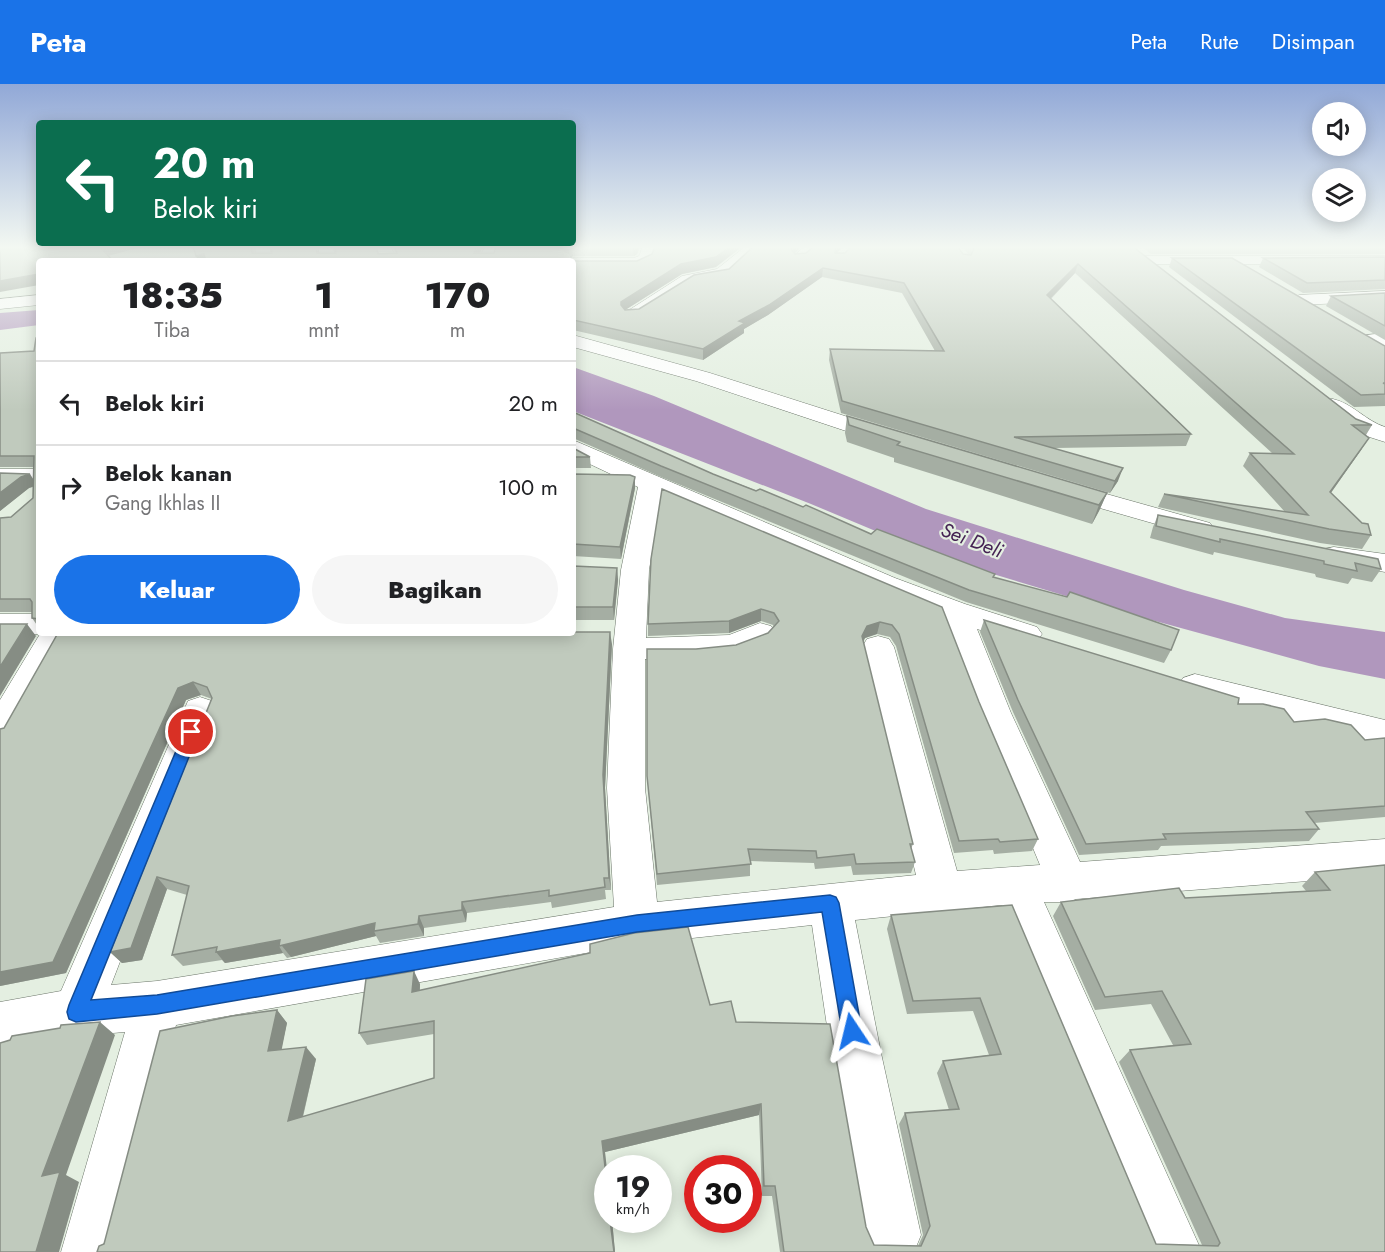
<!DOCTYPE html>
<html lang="id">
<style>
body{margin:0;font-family:Jost,sans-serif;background:#f6f6f6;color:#202124;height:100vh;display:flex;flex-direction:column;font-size:22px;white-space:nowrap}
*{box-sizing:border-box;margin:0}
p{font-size:20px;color:#757577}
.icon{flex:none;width:33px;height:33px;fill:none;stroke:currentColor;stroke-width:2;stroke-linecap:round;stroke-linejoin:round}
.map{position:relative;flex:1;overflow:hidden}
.details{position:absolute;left:36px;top:174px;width:540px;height:378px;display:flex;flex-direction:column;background:#fff;border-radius:6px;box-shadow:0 3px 15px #0003}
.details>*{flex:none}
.hud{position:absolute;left:36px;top:36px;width:540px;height:126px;border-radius:6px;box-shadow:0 3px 15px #0003;background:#0b6e4f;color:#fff;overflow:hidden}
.tools{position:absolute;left:1312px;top:18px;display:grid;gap:12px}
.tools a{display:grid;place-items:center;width:54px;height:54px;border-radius:50%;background:#fff;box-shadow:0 3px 15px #0003;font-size:30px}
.speed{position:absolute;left:594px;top:1071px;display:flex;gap:12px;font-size:30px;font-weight:700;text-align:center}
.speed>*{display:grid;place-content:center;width:78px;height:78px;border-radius:50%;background:#fff;box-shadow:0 3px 15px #0003;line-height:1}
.speed small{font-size:15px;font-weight:400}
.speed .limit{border:9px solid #d22;background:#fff;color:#111}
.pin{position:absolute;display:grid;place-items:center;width:51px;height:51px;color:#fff;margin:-26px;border:3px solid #fff;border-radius:50%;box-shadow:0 2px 6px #0007}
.me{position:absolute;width:66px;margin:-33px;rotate:350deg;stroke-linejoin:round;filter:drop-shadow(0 0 4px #0008)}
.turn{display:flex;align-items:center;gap:21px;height:126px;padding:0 18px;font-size:27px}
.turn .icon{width:78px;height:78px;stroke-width:2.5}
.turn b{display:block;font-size:42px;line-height:51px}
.eta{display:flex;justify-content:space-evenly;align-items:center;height:102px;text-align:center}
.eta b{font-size:36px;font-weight:800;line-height:42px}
.cta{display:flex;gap:12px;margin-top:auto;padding:12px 18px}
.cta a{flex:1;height:69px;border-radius:36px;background:#1a73e8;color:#fff;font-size:24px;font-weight:800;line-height:69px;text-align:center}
.cta a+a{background:#f6f6f6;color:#202124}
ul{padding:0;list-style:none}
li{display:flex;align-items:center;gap:18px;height:84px;padding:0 18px;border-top:2px solid #e0e0e0}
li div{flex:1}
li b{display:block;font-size:22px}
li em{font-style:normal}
header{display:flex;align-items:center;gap:36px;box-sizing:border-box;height:84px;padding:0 30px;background:#1a73e8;color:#fff}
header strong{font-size:28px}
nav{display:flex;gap:33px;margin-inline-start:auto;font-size:21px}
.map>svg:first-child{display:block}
.water{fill:#b097bd}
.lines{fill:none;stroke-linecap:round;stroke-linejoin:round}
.minor-casing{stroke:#6b7569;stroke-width:1}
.minor{fill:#fff;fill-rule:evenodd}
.wall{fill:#a5aea3}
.shaded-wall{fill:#868d84}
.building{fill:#c0cabd;stroke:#868d84;stroke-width:1.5}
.route{fill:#1a73e8;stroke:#114b97;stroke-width:1.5}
.labels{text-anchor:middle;stroke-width:4.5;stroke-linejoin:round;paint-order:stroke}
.water-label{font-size:20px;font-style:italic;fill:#442253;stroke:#e4efe1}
</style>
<header>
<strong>Peta</strong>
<nav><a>Peta</a><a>Rute</a><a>Disimpan</a></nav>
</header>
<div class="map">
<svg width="1385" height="1168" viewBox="0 0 1385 1168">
<rect width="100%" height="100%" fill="#e4efe1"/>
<g class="water">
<path d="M39,226V241L0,246V229Z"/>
<path d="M573,283L654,312L926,425L1184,506L1285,534L1385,548V595L1319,582L1086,518L940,474L811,420L573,327Z"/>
</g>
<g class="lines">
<g class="minor-casing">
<g id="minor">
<path d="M255,162H269L273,177H257Z"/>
<path d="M318,162H332L337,177H321Z"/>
<path d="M376,162H390L398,177H382Z"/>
<path d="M486,162H500L493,177H477Z"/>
<path d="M643,162H657L651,177L637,184H573V177H567L573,174H634L639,172Z"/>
<path d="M746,162H762L728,192L693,199L638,234H626L623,230L682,192L717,185Z"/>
<path d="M805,162H821L804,177H794L792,174Z"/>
<path d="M1145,172H1385V180H1140L1137,177L1140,174Z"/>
<path d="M1385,207V217L1299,221L1291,216L1299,211Z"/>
<path d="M39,211V221L0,225V215Z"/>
<path d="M1385,249V261L1359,260L1357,256L1359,252Z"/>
<path d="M573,251L710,289L898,349L901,354L898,359L890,361L882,359L696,297L573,263Z"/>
<path d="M1333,315C1352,319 1366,337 1385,343V358L1357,349L1325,326L1322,321L1325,316Z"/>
<path d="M573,356L895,494L965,520L1037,543L1042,550L1037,557L1026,560L977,545L1011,629L1080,778L1385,755V791L1076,815L1069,818H1044L1202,1168H1144L1002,821L855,836L881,969L921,1151L914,1168H870L863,1151L831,969L812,841L637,860L176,941L119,1168H61L125,948L76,952L0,966V918L61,907L188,617L200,613L212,617L217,626L111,901L157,897L614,823L607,704L613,565L621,486L638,403L573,372ZM661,414L941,533L977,629L1040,781L957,787L894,563L889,555L878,552L867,555L862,563L916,791L657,818L645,704V575C679,574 756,580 776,549L771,542L760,539L729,551L646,554L649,486Z"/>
<rect x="0" y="385" width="39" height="14"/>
<path d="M1060,397L1210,439L1214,445L1210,451L1201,453L1051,410L1047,405L1051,400Z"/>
<path d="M1334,463L1385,470V488L1324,477L1320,471L1324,465Z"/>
<path d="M0,530H39V549H72L13,655L0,659V616L40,550H0Z"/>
<path d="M1195,590L1385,636V662L1183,610L1178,602L1183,594Z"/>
</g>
</g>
<use href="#minor" class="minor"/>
</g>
<g class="wall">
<path d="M193,162H254V169H272L270,162H317L318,169L378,170L396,169L393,162H483L480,169H494L496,162H640L637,170L634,172H573L571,173L572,177L716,183L682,190L625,226L639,225L729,185L801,162L795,170L806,169L814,162H844L837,169L969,171L962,162H1132L1356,335L1372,341L1366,351L1361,366L1331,409L1371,451L1362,465L1320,459L1158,423L1164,410L1285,428L1243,382L1250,369L1273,370L1075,189L1051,215L1191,350L1186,362L1055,364L1118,397L1110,409L841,329L829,276L830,265L935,267L902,209L822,193L768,231L744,245V249L703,276L573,246V177H198Z"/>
<path d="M1141,162H1385V170H1151Z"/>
<path d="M1385,173V205L1303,209L1259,183L1263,174Z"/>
<path d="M1172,174L1385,262V322L1354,323L1169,183Z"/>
<path d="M1385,209V256L1326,222L1331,212Z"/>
<path d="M39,252V544L32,534V528H0V434L11,433L33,414V403L29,404L0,427V389L33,395L34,383H0V269L34,267Z"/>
<path d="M573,328L713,390L871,450L994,493L1171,566L1164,579L966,518L661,393L573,354Z"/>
<path d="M847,332L1107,409L1099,427L1092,440L894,378V374L847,358L845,349Z"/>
<path d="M573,364L590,373L591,384H573Z"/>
<path d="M573,390L635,404L621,475L573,472Z"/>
<path d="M1158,431L1381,485L1372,498L1352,494L1348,500L1316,493L1315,490L1214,468L1213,471L1150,454L1153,443Z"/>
<path d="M651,475L942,523L979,618L1038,755L1032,767L994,770L993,766L954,769L896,562L890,553L877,550L865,554L863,557L913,760L911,765L915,778L911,789L853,791L851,782L815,785L814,779L750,777V792L657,801L647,692L696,565L736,561L768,549L774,543L773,541L761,537L729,549L648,552V540Z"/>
<path d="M573,482L617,484L618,496L614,536H573Z"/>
<path d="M984,536L1238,620L1294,638L1365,656L1385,654V733L1314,739L1319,745L1309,757L1161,762L1158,766L1079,771L1013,628L980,548Z"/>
<path d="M58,549L612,560L605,704L611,806H605L606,815L552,824L551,818L467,829L466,838L424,844V852L380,859L376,852L287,874L283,869L225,879L222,876L183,882L172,871L187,811L167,805L142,876L122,879L110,868L212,615L201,611L186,616L66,889L0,902V645L4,644Z"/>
<path d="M1385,781V1168H780L772,1112H762L759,1031L605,1068L608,1136H612L615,1168H97L277,926L287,939L281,965L316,975L303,1033L434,994V950L367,961L359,949L420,900V906L710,921L736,938L866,1143L874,1161L918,1162L923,1151L899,1040L905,1029L949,1026L937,989L943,977L989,971L973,927L907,930L887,845L891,831L1012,821L1156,1160L1202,1161L1119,978L1130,966L1173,961L1151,920L1095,926L1053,832L1061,818L1185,814L1306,807L1302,802L1315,788Z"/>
</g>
<g class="shaded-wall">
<path d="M104,162H145L104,173L100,163Z"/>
<path d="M477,162H483L476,177L474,169Z"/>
<path d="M640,162L637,170L634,172L633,163Z"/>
<path d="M731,162H743L716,183L682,190L622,228L621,221V218L681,180Z"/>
<path d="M793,162H801L790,174V164Z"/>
<path d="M835,162H844L834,171Z"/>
<path d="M572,163L573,172L565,177L564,167Z"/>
<path d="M204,170L207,177H198L196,172Z"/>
<path d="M1078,180L1075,189L1044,221L1047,211Z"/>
<path d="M823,184L822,193L768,231L744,245V249L703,276V265L739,237Z"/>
<path d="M39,190V201L0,208V197Z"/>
<path d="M1369,354L1361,366L1322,421L1330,408Z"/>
<path d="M1123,384L1118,397L1110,409L1115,397Z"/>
<path d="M30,390L37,401L29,404L0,427V409L21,393Z"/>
<path d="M635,393V404L621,475L620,463Z"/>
<path d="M1107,409L1099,427L1092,440L1099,421Z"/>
<path d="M617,484L618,496L614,536L613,523Z"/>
<path d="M761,525V537L729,549V537Z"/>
<path d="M880,538L877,550L865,554L860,564L862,552L867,542Z"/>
<path d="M27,540L36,552L0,612V583Z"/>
<path d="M610,548L612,560L605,704L611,806L609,794L603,691Z"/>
<path d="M193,598L201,611L186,616L66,889L0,902V888L178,604Z"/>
<path d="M157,793L167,805L142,876L122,879L110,868Z"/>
<path d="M462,818L467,829L466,838L462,826Z"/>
<path d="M419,832L424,844V852L418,840Z"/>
<path d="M375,839L374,847L376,852L291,873L282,862H279L283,869L225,879L216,868Z"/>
<path d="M414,887L420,900L419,921L412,908Z"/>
<path d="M277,926L287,939L279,979L268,967Z"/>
<path d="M100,938L115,951L66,1091L79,1098L59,1168H36L42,1092Z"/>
<path d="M306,963L316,975L299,1048L288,1037Z"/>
<path d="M761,1020L759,1031L605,1068L608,1094V1108L602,1057Z"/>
<path d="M610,1136H612L615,1168H614Z"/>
</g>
<g class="building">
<path d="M0,162H104L100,163L113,177H39V190L0,197Z"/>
<path d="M193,162H251L252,169H272L270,162H316L317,169H336L334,162H376L378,170L397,169L394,162H477L474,169H494L496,162H634L572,163L564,167L570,170L572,177H637L652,170L655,162H731L716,173L681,180L621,218V221L625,226L639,225L694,191L729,185L754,162H793L790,164L795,170L806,169L814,162H836L835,169H845L852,162H957L963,170L971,171L974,165L971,162H1132L1356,335L1372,341H1352L1369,354L1330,408L1362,439L1368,440L1371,451L1329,445L1164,410L1308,431L1250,369L1294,370L1078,180L1047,211L1191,350L1014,353L1123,384L1115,397L842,317L830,265L944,267L904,199L823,184L769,221L739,237L745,239L703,265L573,236V177H206L204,170L196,172Z"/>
<path d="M1385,173V196L1307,199L1263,174Z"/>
<path d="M1172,174H1232L1385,262V299H1383L1385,300V310L1361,311Z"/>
<path d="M1385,209V242L1331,212Z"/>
<path d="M39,252V535L32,534V518L30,515H0V434L11,433L33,414L34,372H0V269L34,267L36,254Z"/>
<path d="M573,328L713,390L756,407L760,405L803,423L806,421L871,450L877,445L995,490L993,493L1067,513L1070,508L1179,546L1171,566L969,506L661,382L573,344Z"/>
<path d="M847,332L1107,409L1099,421L897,361L900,358L849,341Z"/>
<path d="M573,364L590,373H573Z"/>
<path d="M0,389L30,390L21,393L0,409Z"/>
<path d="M573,390L630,391L635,393L620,463L573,460Z"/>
<path d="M662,405L942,523L979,618L1038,755L1000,758L998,755L959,757L899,550L892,541L880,538L867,542L862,552L913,760H910L915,778L856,780L854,770L817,774L816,767L748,765L751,780L657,790L647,692V565H696L736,561L768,549L779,537L774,529L761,525L729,537L648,540L651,475Z"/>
<path d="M1158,431L1378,475L1381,485L1355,479L1357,487L1324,480V477L1220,455V458L1156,442Z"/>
<path d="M573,482L617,484L613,523H573Z"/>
<path d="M984,536L1239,614L1238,620H1263L1284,625L1294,638L1325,635L1351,641L1365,656L1385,654V722L1306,728L1319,745L1163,750L1166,755L1086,760L1018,616Z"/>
<path d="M0,540H27L0,583Z"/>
<path d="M573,548H610L603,691L609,794H604L605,803L549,812V806L462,818V826L419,832L418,840L374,847L375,839L279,862L280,856L216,868L217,863L172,871L189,802L157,793L131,864L110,868L212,614L207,603L193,598L178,604L53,878L0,888V645L4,644L58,549H573Z"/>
<path d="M1385,781V1168H784L775,1102H764L761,1020L602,1057L608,1108V1136H610L614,1168H97L99,1162L104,1160L160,947L232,932L277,926L268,967L306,963L288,1037L434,994V937L359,949L366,895L414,887L412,908L590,869V860L634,849L688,843L710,921L731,917L736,938L830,940L866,1143L874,1161L921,1162L930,1142L905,1029L959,1025L943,977L1001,970L980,914L913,917L891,831L1012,821L1156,1160L1218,1162L1220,1159L1130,966L1191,960L1162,907L1105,913L1061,818L1179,804L1185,814L1330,806L1315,788Z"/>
<path d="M100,938L42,1092L60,1088L36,1168H0V959L10,956L12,952L60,944L61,941Z"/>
</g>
<linearGradient id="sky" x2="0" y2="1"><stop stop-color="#91a8d7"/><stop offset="0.5" stop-color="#f3f8f2"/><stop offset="1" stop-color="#f3f8f2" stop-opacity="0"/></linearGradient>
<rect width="1385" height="326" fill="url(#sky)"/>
<path class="route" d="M191,643L196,644L199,648L91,916L157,911L637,831L830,811L836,813L839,819L862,947L859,954L852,957L845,954L842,947L822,828L637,848L157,930L76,938L69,935L67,928L69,921L184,648L186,644Z"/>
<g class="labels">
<g class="water-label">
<text transform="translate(972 456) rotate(21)" y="7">Sei Deli</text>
</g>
</g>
</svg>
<div class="tools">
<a><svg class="icon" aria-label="sound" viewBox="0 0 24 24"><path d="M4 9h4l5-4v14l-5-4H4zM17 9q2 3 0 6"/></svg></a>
<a><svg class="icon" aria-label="layers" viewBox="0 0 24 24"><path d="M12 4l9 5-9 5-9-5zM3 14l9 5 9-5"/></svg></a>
</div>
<div class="speed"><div>19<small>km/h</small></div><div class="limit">30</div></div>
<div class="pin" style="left:191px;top:648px;background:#d93025"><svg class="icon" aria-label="arrive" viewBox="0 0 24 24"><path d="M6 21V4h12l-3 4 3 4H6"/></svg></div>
<svg class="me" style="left:852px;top:947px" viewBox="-20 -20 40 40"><path d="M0-17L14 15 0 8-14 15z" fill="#1a73e8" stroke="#fff" stroke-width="4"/></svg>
<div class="hud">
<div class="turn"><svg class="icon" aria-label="left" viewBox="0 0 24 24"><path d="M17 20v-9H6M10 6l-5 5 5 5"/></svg><div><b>20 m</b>Belok kiri</div></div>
</div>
<section class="details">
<div class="eta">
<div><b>18:35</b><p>Tiba</p></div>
<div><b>1</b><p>mnt</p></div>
<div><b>170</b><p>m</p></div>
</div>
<ul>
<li><svg class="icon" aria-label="left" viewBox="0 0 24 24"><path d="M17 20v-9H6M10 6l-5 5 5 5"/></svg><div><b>Belok kiri</b></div><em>20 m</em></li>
<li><svg class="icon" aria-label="right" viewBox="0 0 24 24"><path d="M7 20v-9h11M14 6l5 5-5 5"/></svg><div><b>Belok kanan</b><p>Gang Ikhlas II</p></div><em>100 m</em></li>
</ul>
<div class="cta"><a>Keluar</a><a>Bagikan</a></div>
</section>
</div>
